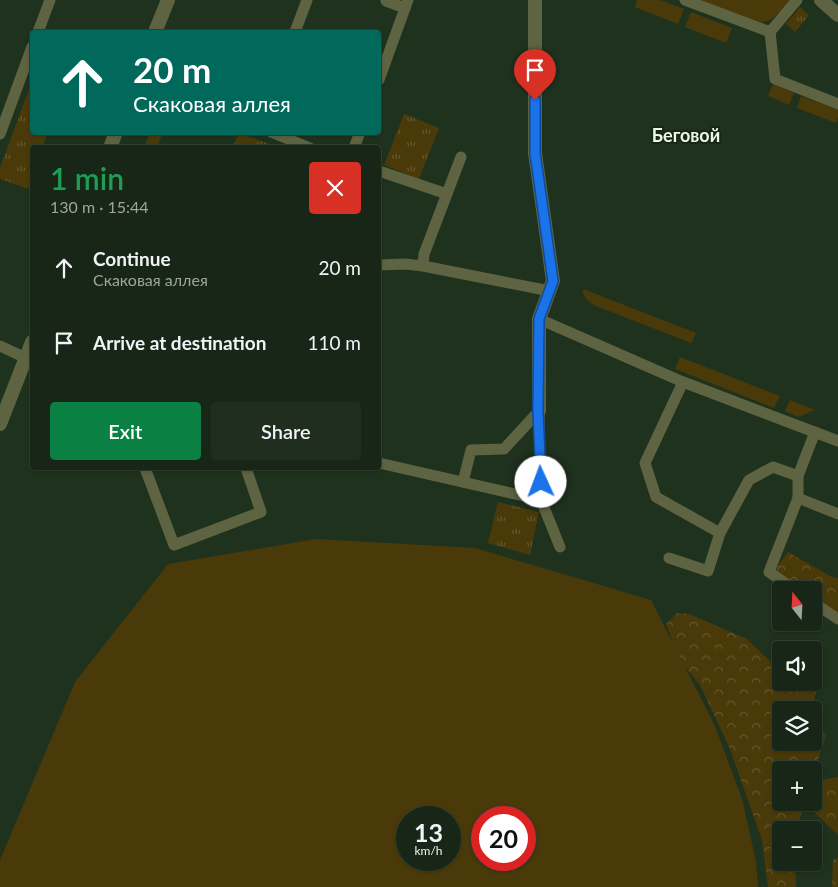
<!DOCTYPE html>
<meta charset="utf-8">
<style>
body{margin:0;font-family:Lato,sans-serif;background:#202e1f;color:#f1f3f6;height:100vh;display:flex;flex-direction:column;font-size:19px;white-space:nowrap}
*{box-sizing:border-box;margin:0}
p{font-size:16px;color:#9ea5a1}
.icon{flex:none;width:28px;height:28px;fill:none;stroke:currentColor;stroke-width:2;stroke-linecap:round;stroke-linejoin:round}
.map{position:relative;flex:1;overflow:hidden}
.sheet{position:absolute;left:30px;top:145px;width:351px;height:325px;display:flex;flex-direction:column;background:#172616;border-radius:5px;box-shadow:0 1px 4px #0004,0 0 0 1px #364335}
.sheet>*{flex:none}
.hud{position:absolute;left:30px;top:30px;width:351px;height:105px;border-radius:5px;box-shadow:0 1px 4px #0004,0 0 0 1px #364335;background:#00695c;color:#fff;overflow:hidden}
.needle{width:32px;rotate:342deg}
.controls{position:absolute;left:772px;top:581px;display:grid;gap:10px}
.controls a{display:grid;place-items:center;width:50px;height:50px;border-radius:5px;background:#172616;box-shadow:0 1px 4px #0004,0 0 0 1px #364335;font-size:25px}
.speed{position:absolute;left:396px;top:806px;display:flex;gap:10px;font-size:25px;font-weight:700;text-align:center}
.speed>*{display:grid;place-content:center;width:65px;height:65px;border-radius:50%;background:#172616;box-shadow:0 1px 4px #0004,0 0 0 1px #364335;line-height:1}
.speed small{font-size:12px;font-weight:400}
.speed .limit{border:8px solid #d22;background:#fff;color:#111}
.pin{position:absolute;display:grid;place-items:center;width:42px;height:42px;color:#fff;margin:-51px -21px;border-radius:50% 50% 50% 0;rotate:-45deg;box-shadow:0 0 5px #0007}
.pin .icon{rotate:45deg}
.me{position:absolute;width:55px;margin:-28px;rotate:358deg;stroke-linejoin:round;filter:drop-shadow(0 0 4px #0008)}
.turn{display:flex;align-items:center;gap:18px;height:105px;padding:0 20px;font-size:22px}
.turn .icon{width:65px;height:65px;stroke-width:2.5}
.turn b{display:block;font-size:35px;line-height:42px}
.round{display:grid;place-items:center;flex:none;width:52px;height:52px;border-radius:5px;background:#202e1f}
.overview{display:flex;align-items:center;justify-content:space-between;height:85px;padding:0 20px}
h1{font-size:30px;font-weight:600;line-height:38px;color:#1e9e55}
.cta{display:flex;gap:10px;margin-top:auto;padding:10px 20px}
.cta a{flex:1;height:58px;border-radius:5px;background:#0b8043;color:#fff;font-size:20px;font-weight:600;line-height:58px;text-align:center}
.cta a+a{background:#202e1f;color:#f1f3f6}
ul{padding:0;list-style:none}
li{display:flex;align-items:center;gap:15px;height:75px;padding:0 20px}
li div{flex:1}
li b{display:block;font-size:19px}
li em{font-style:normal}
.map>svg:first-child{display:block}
.grass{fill:#4a3a0a;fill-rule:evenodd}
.forest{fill:url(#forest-crowns)}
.park{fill:url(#park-tufts)}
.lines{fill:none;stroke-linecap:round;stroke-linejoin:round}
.service{stroke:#5e6442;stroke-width:11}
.minor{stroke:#5e6442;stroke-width:14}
.tertiary{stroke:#5e6442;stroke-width:14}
.route-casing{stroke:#114b97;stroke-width:12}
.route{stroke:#1a73e8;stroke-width:9}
.labels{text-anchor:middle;stroke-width:4;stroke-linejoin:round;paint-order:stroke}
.district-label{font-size:18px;font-weight:bold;fill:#eaf6e9;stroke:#152814}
</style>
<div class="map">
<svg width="838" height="887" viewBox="0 0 838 887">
<defs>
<pattern id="forest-crowns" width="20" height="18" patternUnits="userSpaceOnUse" patternTransform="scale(1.25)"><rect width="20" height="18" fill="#4a3a0a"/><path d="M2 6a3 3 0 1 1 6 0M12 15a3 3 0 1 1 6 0" fill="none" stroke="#64572e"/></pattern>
<pattern id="park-tufts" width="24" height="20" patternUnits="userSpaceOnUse" patternTransform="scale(1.25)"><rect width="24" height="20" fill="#4a3a0a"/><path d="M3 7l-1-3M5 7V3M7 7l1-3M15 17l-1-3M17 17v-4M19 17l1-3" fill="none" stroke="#64572e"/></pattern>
</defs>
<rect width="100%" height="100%" fill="#1f321e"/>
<g class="grass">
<path d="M637,0H660L684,9L678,24L635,7Z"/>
<path d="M699,0H791C782,9 774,22 760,22Z"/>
<path d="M691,12L732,28L726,43L685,27Z"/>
<path d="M773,84L794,93L789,105L768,96Z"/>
<path d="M801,96L838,110V118L836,123L797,108Z"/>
<path d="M150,133H163L157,147H144Z"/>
<path d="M583,289L696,333L691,343L596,306C590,303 582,297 583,289Z"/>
<path d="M680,357L780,396L774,408L675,369Z"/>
<path d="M790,400L815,410L798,417L785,411Z"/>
<path d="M316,539L475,548L651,600L715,726L743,802L756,862L758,887H0V860L75,682L168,564ZM408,818H450V860H408ZM482,818H525V860H482Z"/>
</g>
<g class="forest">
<path d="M788,552L832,577L838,578V620L814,609V590H781V591L777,579V567Z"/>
<path d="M677,613L689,614L747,639L773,664L781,668V682L810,683L816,691L812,710H781V742H814V718L826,735L815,769L822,780L838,777V835L811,809L808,803L814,802V770H781V802L802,803V813L796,830H781V862L795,863L796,887H768L762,840L730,749L700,685L685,667L674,646L666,624Z"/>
<path d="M838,858V887H832L833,860Z"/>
</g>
<g class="park">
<path d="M800,7L809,15L795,32L786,24Z"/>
<path d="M31,84L32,85V132L48,133L42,147L32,148V176L28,189L0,179V168Z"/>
<path d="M404,114L439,128L419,179L384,165Z"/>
<path d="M239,133L278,147H233Z"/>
<path d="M498,502L539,512L530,555L488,543Z"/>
</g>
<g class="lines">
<g class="service">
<path d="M685,0L770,32L775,79L838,104"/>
<path d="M386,1L405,8"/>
<path d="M38,32L50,0"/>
<path d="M295,32L307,0"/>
<path d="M770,32L797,0"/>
<path d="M379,80L408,0"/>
<path d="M271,132L310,148"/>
<path d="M0,134L32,47"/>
<path d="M354,148L360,132"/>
<path d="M379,171L447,194"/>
<path d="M379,265L405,264L423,266L550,291"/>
<path d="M423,266L424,254L461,157"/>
<path d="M539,319L683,382L838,441"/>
<path d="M0,346L26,358"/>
<path d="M815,432L798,476V498L838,514"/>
<path d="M379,463L541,500L539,411"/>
<path d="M145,468L174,545L261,512L246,468"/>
<path d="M463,482L471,450L504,449L539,411"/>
<path d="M541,500L560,547"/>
<path d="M720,533L749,480L773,467L798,476"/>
<path d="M669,558L708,571L720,533L656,497L645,463L683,382"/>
<path d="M795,590L769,572L798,498"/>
<path d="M814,603L838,619"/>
</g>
<g class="minor">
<path d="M535,0V153L553,281L539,319V411"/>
<path d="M821,0L838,15"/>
</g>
<g class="tertiary">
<path d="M155,32L168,0"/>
<path d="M110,148L116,132"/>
<path d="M0,424L32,342"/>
</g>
</g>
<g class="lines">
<g class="route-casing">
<path id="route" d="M535,100V153L553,281L539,319L538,411L541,482"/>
</g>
<use href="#route" class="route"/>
</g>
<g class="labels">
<g class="district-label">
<text x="686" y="142">Беговой</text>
</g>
</g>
</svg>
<div class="controls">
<a><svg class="needle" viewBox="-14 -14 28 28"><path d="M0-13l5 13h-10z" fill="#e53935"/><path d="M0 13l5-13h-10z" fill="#9ea5a1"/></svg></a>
<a><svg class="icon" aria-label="sound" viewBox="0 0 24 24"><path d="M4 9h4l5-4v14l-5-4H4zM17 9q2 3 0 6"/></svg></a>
<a><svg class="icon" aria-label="layers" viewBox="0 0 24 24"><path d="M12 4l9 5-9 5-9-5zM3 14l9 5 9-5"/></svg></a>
<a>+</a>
<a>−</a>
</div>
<div class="speed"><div>13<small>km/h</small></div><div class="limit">20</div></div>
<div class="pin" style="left:535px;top:100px;background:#d93025"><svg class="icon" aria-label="arrive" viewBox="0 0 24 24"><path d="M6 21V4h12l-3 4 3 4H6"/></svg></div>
<svg class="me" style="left:541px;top:482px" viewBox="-20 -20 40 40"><circle r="19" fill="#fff"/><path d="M0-13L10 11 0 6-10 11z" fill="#1a73e8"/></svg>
<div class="hud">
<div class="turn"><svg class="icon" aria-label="ahead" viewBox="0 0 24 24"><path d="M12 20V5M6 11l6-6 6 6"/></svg><div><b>20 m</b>Скаковая аллея</div></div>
</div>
<section class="sheet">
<div class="overview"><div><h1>1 min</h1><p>130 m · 15:44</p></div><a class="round" style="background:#d93025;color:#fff"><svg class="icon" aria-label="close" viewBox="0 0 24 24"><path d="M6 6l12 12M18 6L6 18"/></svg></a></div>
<ul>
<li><svg class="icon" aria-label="ahead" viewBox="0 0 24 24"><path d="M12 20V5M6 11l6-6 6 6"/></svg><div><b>Continue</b><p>Скаковая аллея</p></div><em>20 m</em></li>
<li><svg class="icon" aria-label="arrive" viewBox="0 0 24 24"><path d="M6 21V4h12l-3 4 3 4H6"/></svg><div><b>Arrive at destination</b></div><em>110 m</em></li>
</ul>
<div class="cta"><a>Exit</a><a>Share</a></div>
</section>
</div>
